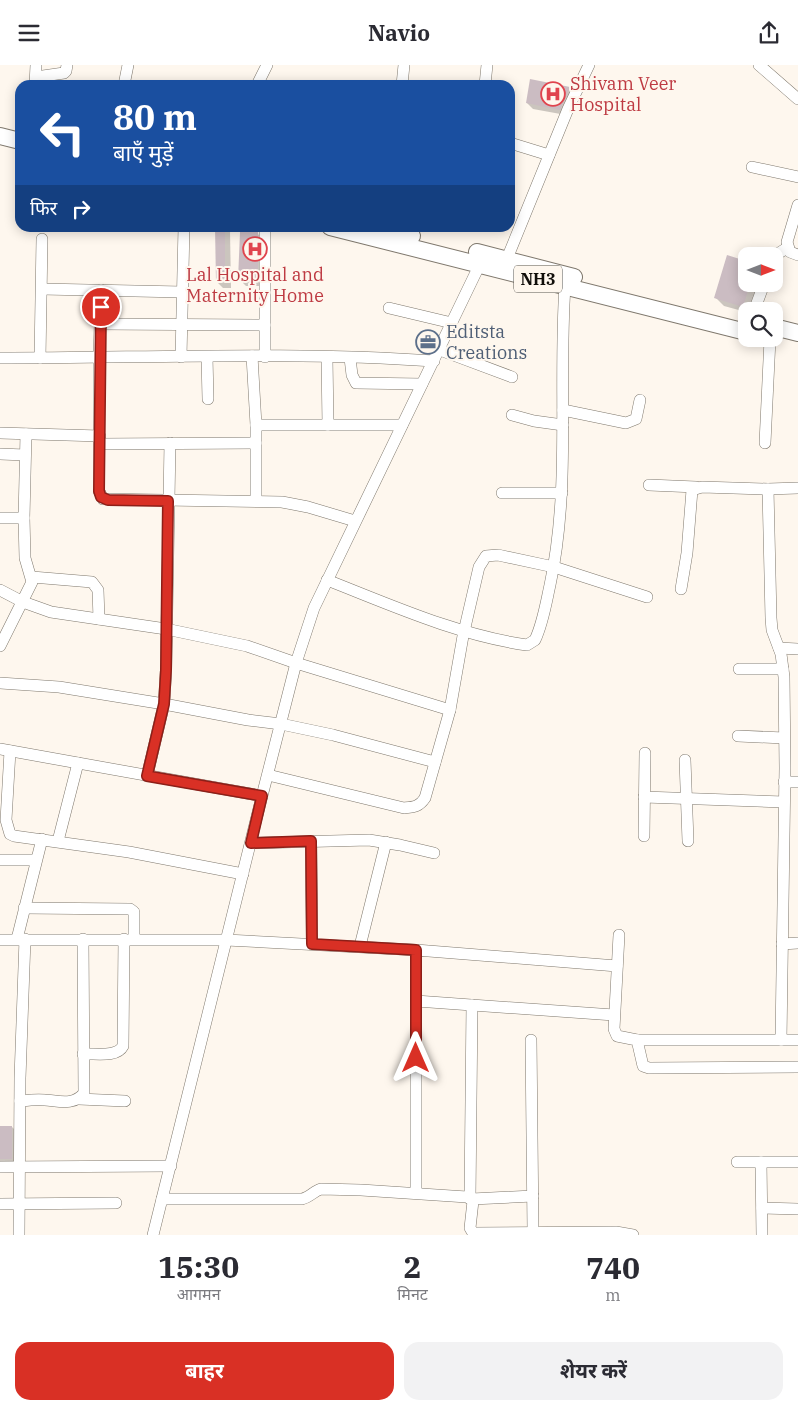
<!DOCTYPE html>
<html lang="hi">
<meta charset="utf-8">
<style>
body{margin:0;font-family:"IBM Plex Serif","Noto Sans Devanagari",serif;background:#f2f2f3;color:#2b2b33;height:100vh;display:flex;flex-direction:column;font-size:19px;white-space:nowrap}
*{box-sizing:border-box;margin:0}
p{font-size:16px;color:#7c7c81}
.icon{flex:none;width:28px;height:28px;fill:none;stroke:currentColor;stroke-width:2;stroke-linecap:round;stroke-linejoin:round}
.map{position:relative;height:1170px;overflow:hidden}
.drawer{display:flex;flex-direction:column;background:#fff;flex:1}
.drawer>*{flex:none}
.banner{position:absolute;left:15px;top:15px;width:500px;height:152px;border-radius:15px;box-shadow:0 2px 12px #0003;background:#1a4fa0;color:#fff;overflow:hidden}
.needle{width:32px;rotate:90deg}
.tools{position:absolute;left:738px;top:182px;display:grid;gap:10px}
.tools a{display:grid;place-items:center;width:45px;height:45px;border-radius:10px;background:#fff;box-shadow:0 2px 12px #0003;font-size:25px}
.pin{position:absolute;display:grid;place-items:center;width:42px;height:42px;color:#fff;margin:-21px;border:2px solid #fff;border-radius:50%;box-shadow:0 1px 5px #0007}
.me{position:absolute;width:55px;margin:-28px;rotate:0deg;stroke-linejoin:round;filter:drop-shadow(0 0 4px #0008)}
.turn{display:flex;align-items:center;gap:18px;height:105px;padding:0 15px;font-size:22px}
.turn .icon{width:65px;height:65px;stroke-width:2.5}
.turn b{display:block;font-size:35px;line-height:42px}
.then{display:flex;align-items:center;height:48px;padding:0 15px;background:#0003;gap:10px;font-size:19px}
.eta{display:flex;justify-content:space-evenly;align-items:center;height:85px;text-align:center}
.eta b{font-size:30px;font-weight:700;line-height:35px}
.button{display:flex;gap:10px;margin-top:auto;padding:10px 15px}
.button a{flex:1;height:58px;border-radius:15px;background:#d93025;color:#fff;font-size:20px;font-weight:700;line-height:58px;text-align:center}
.button a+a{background:#f2f2f3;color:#2b2b33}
header{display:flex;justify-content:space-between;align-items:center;height:65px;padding:0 15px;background:#fff;font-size:22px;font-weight:700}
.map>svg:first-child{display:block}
.shadow{fill:#0003}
.building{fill:#cbbcc2}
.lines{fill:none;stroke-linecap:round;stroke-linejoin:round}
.minor-casing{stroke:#7f786d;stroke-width:12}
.highway-casing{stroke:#7f786d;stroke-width:18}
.minor{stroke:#fff;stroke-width:11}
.highway{stroke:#fff;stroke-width:16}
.route-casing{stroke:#8d1f18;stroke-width:12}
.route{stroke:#d93025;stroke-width:9}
.labels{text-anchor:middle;stroke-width:4;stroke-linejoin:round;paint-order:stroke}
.shield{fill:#fef7ee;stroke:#57544e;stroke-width:1}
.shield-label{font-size:16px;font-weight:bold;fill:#100e0a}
.health-label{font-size:18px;fill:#be3a42;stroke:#fef7ee;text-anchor:start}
.service-label{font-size:18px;fill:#4e5e75;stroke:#fef7ee;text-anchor:start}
</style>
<header><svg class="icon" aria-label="menu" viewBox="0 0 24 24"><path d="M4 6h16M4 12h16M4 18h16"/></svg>Navio<svg class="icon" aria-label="share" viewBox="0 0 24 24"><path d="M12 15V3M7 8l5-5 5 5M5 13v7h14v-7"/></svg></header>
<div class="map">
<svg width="798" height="1170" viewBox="0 0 798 1170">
<rect width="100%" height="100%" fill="#fef7ee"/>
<g class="shadow">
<path d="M531,16L570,23L575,29L566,50L533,44L527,38Z"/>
<path d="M216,162H228L230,165L231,223H223L217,217Z"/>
<path d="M257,168L263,174V221H246L240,215Z"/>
<path d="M728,192L746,197V219H760L752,246L746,247L724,241L716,233Z"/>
<path d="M0,1062H12L18,1068L17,1100L0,1103Z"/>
</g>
<g class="building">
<path d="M530,14L570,22L560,45L526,38Z"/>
<path d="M215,162H225V217H216Z"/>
<path d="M240,167H258V216L238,215Z"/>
<path d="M727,190L746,196V219H750L743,242L714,233Z"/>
<rect x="0" y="1061" width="12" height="33"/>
</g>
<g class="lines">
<g class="minor-casing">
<g id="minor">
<path d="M759,0L798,34"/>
<path d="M36,12L64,8L66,6L67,0"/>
<path d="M35,20L36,0"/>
<path d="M124,20L128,0"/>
<path d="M257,20L267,0"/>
<path d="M402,20L404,0"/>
<path d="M485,20L487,0"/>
<path d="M510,78L549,90"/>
<path d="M752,102L798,112"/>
<path d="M798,140L787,177L790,187L798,190"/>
<path d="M774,191L787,183"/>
<path d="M504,201L568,44L589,0"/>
<path d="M42,224L182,227"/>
<path d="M101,225L99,292V426L103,434L282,437L308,442L355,456"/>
<path d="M389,243L452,258"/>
<path d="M754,246L764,219"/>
<path d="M100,259L265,260"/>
<path d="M440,285L512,312"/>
<path d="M252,291L256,360V436"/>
<path d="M181,292L184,162"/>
<path d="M207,292L208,334"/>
<path d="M265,292V162"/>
<path d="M0,293C144,293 290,286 434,296"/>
<path d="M40,293L42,174"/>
<path d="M327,293L328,360"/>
<path d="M350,293L352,310L356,318L422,319"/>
<path d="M563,345L626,358L636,354L640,335"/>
<path d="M512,350L534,356L563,360"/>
<path d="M256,360H402"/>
<path d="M0,368L100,371"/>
<path d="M765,378L770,274"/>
<path d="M100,379L256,378"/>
<path d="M0,389L25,390"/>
<path d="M649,420L696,422"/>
<path d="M768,424L771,553L772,565L781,589L784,612L785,703L781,975"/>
<path d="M502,428H562"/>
<path d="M0,453H24"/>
<path d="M32,512L92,517L98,525L99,554"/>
<path d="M327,515C391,540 457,570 527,580L535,575C543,558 546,538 550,520C571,422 558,321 565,221"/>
<path d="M681,524L687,488L692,425L702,422L768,424L798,423"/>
<path d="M0,525L23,537L51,547L166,564L247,581L296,598L450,645"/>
<path d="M0,581L32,517L25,493L24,453L26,369"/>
<path d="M779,583L798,584"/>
<path d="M739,604H783"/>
<path d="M0,618L59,622L164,639L248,655L281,659L333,670L435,697"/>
<path d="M738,671L784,673"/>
<path d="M0,684L262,731"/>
<path d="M10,686L6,755L10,769L14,771L129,787L243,809"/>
<path d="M685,695L688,776"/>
<path d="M268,710L404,743C414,742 419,742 425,733L450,645L463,571L479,502L486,491L498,490L554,502L647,532"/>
<path d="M147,711L164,639L166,605L170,378"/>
<path d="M784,717H798"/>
<path d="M644,732L784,737"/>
<path d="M644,771L645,688"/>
<path d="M58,776L78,698"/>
<path d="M311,776L312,879"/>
<path d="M251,778L369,775L400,780L434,788"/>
<path d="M0,795H36"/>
<path d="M24,843L130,844L134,847V874"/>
<path d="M619,870L614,964L617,971L637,975L643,1001L649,1003L798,1002"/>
<path d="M17,874L42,774"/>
<path d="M0,875H226L416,885"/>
<path d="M782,879L798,878"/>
<path d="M360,881L386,777"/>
<path d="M416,936L614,950"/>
<path d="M531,975L533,1166"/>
<path d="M637,975H798"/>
<path d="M83,989C94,988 117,993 123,981L124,874"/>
<path d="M79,1034L125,1036"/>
<path d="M20,1036C29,1035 37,1034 45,1035C59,1036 74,1041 84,1028L83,874"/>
<path d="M737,1097H798"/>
<path d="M761,1097L762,1170"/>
<path d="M0,1102L171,1101"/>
<path d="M416,1128V885L617,901"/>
<path d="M470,1133L472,940"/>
<path d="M162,1134H302C310,1132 314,1126 321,1124L361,1125L467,1132L473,1136L470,1163L473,1168L616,1167L633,1170"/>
<path d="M472,1134L533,1131"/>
<path d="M0,1139L116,1138"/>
<path d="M762,1143L798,1144"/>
<path d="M19,1170L20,1013L25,874"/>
<path d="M153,1170L262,731L296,598L314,543L480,199"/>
</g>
</g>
<g class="highway-casing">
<g id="highway">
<path d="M0,71L20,76"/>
<path d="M330,162L746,267"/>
<path d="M380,162L412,171"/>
<path d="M477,187L574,212"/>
<path d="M774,262L798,268"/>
</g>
</g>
<use href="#minor" class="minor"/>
<use href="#highway" class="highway"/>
</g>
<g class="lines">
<g class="route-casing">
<path id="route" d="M101,242L99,426L101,432L108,435L168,436L166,605L164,639L147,711L262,731L251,778L311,776L312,879L416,885V993"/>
</g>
<use href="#route" class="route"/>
</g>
<defs>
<g id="hospital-ring" transform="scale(1.25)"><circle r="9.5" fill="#fef7ee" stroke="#e0444e" stroke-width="1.5"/><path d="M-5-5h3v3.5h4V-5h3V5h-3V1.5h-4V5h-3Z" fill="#e0444e"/></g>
<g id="office-ring" transform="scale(1.25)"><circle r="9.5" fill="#fef7ee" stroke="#5c6f8a" stroke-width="1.5"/><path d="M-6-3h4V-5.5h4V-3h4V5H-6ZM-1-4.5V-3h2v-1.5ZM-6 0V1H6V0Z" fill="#5c6f8a"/></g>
</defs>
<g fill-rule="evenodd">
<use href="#hospital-ring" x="553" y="29"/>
<use href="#hospital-ring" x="255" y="184"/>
<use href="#office-ring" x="428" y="277"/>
</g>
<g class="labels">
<rect class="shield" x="514" y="200.5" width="48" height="27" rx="4"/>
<g class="shield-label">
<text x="538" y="220">NH3</text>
</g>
<g class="health-label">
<text x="570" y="25">Shivam Veer<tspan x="570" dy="21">Hospital</tspan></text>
<text x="255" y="216" text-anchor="middle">Lal Hospital and<tspan x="255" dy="21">Maternity Home</tspan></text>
</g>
<g class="service-label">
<text x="446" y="273">Editsta<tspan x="446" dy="21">Creations</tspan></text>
</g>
</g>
</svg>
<div class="tools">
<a><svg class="needle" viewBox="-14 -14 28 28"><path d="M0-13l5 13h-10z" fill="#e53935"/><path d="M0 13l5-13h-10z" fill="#7c7c81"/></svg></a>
<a><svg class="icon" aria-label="search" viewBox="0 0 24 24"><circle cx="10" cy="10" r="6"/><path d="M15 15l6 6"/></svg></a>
</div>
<div class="pin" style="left:101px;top:242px;background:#d93025"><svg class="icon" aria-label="arrive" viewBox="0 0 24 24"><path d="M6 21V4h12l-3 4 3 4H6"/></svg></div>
<svg class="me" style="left:416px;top:993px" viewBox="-20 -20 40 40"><path d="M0-17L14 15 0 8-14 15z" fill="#d93025" stroke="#fff" stroke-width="4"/></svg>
<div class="banner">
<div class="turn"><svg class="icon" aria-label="left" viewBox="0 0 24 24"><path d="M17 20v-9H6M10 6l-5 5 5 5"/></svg><div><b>80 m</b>बाएँ मुड़ें</div></div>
<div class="then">फिर<svg class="icon" aria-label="right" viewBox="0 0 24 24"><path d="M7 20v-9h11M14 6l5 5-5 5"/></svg></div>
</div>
</div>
<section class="drawer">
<div class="eta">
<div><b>15:30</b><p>आगमन</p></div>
<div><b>2</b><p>मिनट</p></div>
<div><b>740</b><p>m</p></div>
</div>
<div class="button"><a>बाहर</a><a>शेयर करें</a></div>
</section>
